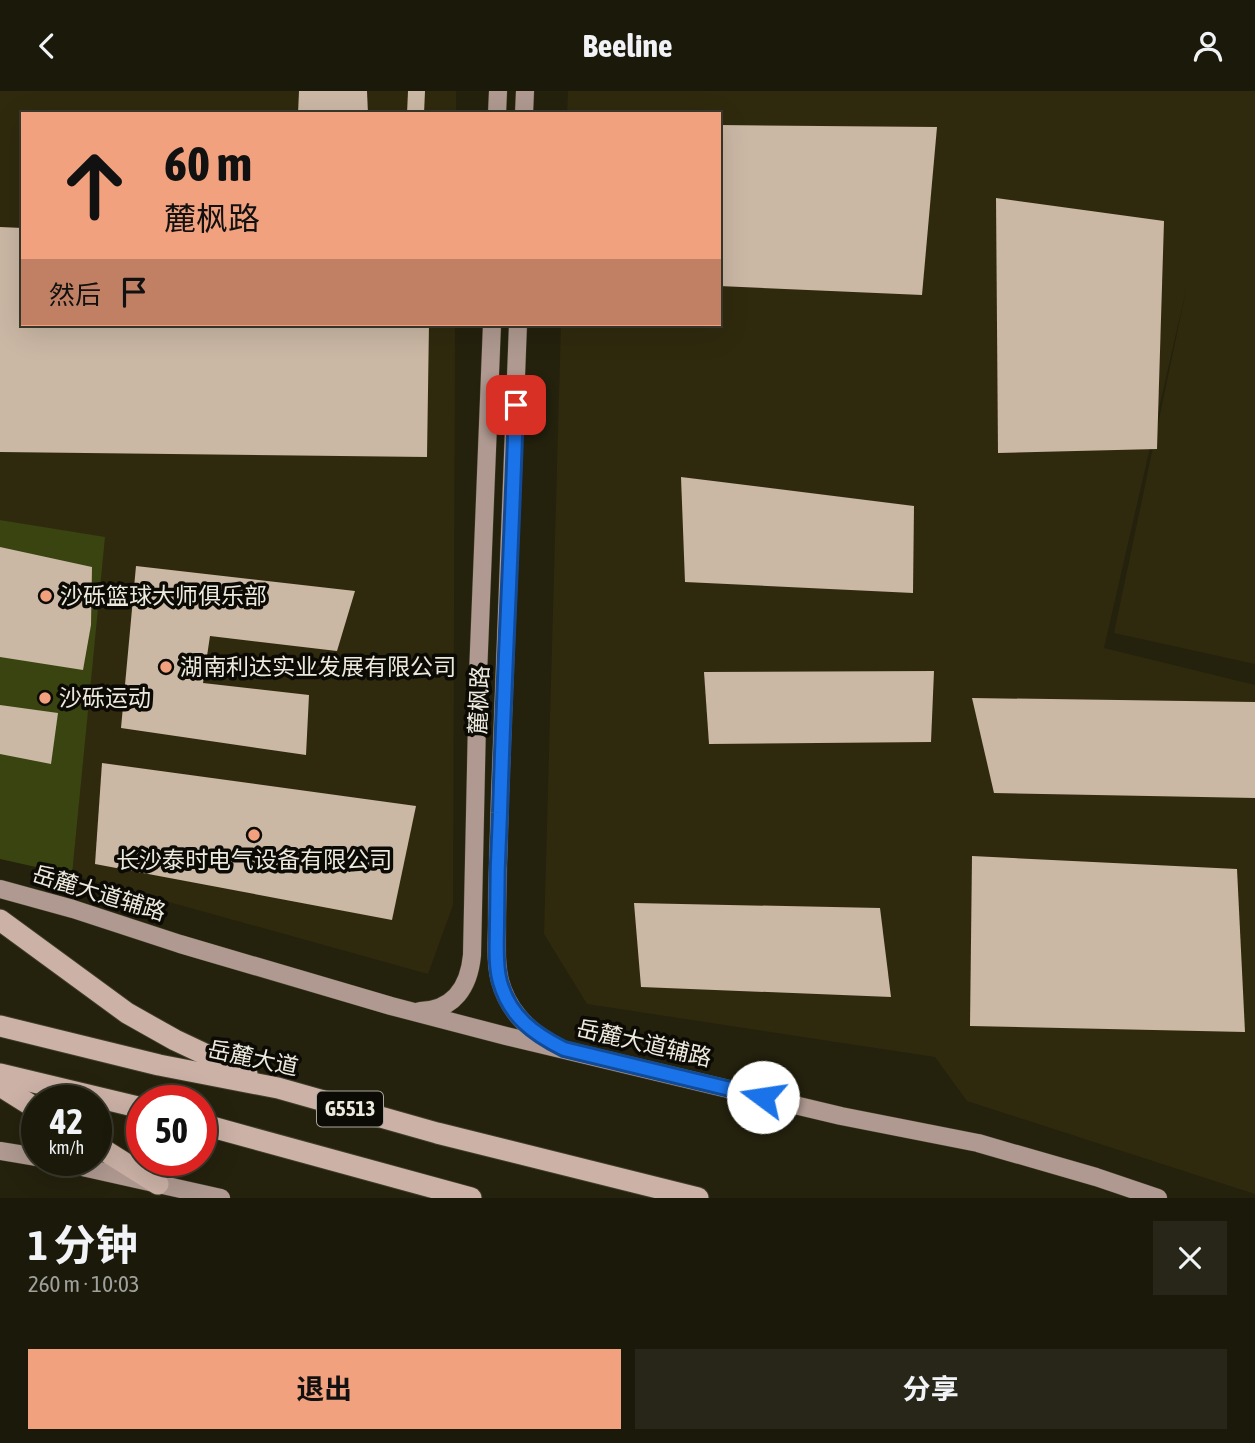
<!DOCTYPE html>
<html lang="zh">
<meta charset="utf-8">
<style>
body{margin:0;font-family:"Asap Condensed","Noto Sans SC",sans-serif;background:#282618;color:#f1f3f6;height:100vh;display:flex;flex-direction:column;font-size:26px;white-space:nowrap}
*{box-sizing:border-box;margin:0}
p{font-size:23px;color:#a0a09c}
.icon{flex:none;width:38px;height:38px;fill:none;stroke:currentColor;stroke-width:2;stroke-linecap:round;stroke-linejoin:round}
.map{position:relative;height:1107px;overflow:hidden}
.side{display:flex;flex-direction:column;background:#1b190a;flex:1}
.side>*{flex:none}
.guide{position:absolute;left:21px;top:21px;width:700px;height:214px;border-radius:0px;box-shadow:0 7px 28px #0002,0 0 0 2px #39382b;background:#f2a17e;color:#111;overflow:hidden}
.speed{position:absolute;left:21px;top:994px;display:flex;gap:14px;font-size:35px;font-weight:700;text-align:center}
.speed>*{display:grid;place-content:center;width:91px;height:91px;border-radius:50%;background:#1b190a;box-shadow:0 7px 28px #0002,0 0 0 2px #39382b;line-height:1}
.speed small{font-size:18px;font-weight:400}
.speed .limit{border:10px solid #d22;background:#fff;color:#111}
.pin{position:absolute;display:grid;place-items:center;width:60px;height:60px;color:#fff;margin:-30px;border-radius:14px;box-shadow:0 4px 10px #0006}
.me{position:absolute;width:77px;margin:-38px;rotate:284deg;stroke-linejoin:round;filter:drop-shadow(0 0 5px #0008)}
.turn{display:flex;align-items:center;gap:24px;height:147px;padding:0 28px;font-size:32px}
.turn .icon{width:91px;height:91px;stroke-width:2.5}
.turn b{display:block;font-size:49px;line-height:60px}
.then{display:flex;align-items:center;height:66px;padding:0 28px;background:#0003;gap:14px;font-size:26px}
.round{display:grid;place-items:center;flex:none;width:74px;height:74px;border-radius:0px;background:#282618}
.head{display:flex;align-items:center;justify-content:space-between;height:119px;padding:0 28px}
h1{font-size:42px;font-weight:700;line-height:52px}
.cta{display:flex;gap:14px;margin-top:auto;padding:14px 28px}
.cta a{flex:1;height:80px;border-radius:0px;background:#f2a17e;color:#111;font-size:28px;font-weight:700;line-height:80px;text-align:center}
.cta a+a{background:#282618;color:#f1f3f6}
header{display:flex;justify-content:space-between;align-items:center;height:91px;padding:0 28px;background:#1b190a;font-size:32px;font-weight:700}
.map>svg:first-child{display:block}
.built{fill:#2f2a0e}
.green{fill:#394411}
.building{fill:#cab7a4}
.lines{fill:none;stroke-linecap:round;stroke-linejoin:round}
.major-casing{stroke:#403d2a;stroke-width:19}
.highway-casing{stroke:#403d2a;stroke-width:23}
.major{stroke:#af9990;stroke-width:18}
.highway{stroke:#cbb1a6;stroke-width:21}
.route-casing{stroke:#114b97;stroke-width:18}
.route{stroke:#1a73e8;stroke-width:12}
.poi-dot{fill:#f2a17e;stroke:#0c0a04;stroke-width:2.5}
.labels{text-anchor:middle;stroke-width:7;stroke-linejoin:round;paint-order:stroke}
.shield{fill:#0c0a04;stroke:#a9a79d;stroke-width:2}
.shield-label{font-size:21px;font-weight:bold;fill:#eceade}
.poi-label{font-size:23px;fill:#eceade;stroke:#0c0a04;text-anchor:start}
.street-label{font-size:23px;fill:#eceade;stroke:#0c0a04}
</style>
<header><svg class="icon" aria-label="back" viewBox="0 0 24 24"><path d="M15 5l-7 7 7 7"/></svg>Beeline<svg class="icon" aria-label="person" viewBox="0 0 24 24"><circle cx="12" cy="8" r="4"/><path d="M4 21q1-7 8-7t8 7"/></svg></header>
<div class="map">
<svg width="1255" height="1107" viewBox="0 0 1255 1107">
<rect width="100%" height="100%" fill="#24210d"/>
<g class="built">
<path d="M0,0H456V23H23V233H455L453,814L428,883L72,784L104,447L0,429Z"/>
<path d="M568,0H1255V573L1114,542L1187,195L1104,557L1255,594V1103L967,1010L935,966L587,913L544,843L561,233H719V23H567Z"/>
</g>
<path class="green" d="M0,429L105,446L72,784L0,768Z"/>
<g class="building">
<path d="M299,0H367L368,23H298Z"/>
<path d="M408,0H425L424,23H407Z"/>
<path d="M719,34L937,36L922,204L719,195Z"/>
<path d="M996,107L1164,130L1157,358L998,362Z"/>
<path d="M0,136L23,137V233H429L427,366L0,361Z"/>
<path d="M681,386L914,415L913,502L685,491Z"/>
<path d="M0,456L92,476L91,534L83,579L0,566Z"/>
<path d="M136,475L355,500L337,560L210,545L203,592L309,604L306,664L121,637Z"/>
<path d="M934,580L931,651L709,653L704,581Z"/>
<path d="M972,607L1255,611V707L994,702Z"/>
<path d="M0,614L58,622L51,673L0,663Z"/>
<path d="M102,672L416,715L392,829L95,773Z"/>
<path d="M972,765L1237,778L1245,941L970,935Z"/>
<path d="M634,812L880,817L891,906L641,896Z"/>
</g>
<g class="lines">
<g class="major-casing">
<g id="major">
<path d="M497,23L498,0"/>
<path d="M524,23L525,0"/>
<path d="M518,233C513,390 505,547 500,704C499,747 497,789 497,832C497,851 495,871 500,890C507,916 525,937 548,950"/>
<path d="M0,798L73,818L180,853L391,915L506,945L841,1025L978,1052L1096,1086L1158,1107"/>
<path d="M420,920C454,919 469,896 472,864L478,584L492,233"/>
<path d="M0,1060L37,1066"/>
<path d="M51,1069L221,1107"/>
</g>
</g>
<g class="highway-casing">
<g id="highway">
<path d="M0,829L127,922L175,949L247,983"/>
<path d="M0,935L159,974L278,997L437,1042L698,1107"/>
<path d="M0,983L142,1017"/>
<path d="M0,995L37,1018"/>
<path d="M201,1033L471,1107"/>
<path d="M96,1054L158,1093"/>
</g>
</g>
<use href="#major" class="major"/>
<use href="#highway" class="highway"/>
</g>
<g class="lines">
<g class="route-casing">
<path id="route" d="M516,314C512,450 504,586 500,722C498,759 497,796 497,833C497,852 495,873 500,891C510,926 534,943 564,958L763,1006"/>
</g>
<use href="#route" class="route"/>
</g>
<g class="poi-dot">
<circle cx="46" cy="505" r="7"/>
<circle cx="166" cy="576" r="7"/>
<circle cx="45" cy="607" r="7"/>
<circle cx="254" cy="744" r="7"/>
</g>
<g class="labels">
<rect class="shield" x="317" y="1000.5" width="66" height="35" rx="5"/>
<g class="shield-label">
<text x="350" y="1025">G5513</text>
</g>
<g class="poi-label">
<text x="60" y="513">沙砾篮球大师俱乐部</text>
<text x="180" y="584">湖南利达实业发展有限公司</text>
<text x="59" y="615">沙砾运动</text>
<text x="254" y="777" text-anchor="middle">长沙泰时电气设备有限公司</text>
</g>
<g class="street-label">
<text transform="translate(479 609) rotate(-88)" y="8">麓枫路</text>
<text transform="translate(99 802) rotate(17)" y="8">岳麓大道辅路</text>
<text transform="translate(644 952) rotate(13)" y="8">岳麓大道辅路</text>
<text transform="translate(253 967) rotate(12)" y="8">岳麓大道</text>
</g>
</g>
</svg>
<div class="speed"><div>42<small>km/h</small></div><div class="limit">50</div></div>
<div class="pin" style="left:516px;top:314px;background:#d93025"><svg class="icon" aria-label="arrive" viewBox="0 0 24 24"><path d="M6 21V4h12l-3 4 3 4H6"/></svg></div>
<svg class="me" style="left:763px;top:1006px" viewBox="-20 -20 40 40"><circle r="19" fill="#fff"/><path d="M0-13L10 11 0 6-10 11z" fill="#1a73e8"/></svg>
<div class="guide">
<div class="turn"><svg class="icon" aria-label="ahead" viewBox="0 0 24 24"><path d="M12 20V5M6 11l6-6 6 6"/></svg><div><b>60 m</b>麓枫路</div></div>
<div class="then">然后<svg class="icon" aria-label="arrive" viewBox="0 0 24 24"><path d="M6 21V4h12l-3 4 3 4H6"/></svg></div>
</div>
</div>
<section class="side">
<div class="head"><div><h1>1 分钟</h1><p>260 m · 10:03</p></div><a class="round"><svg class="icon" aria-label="close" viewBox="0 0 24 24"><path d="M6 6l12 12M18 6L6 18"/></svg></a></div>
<div class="cta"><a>退出</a><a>分享</a></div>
</section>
